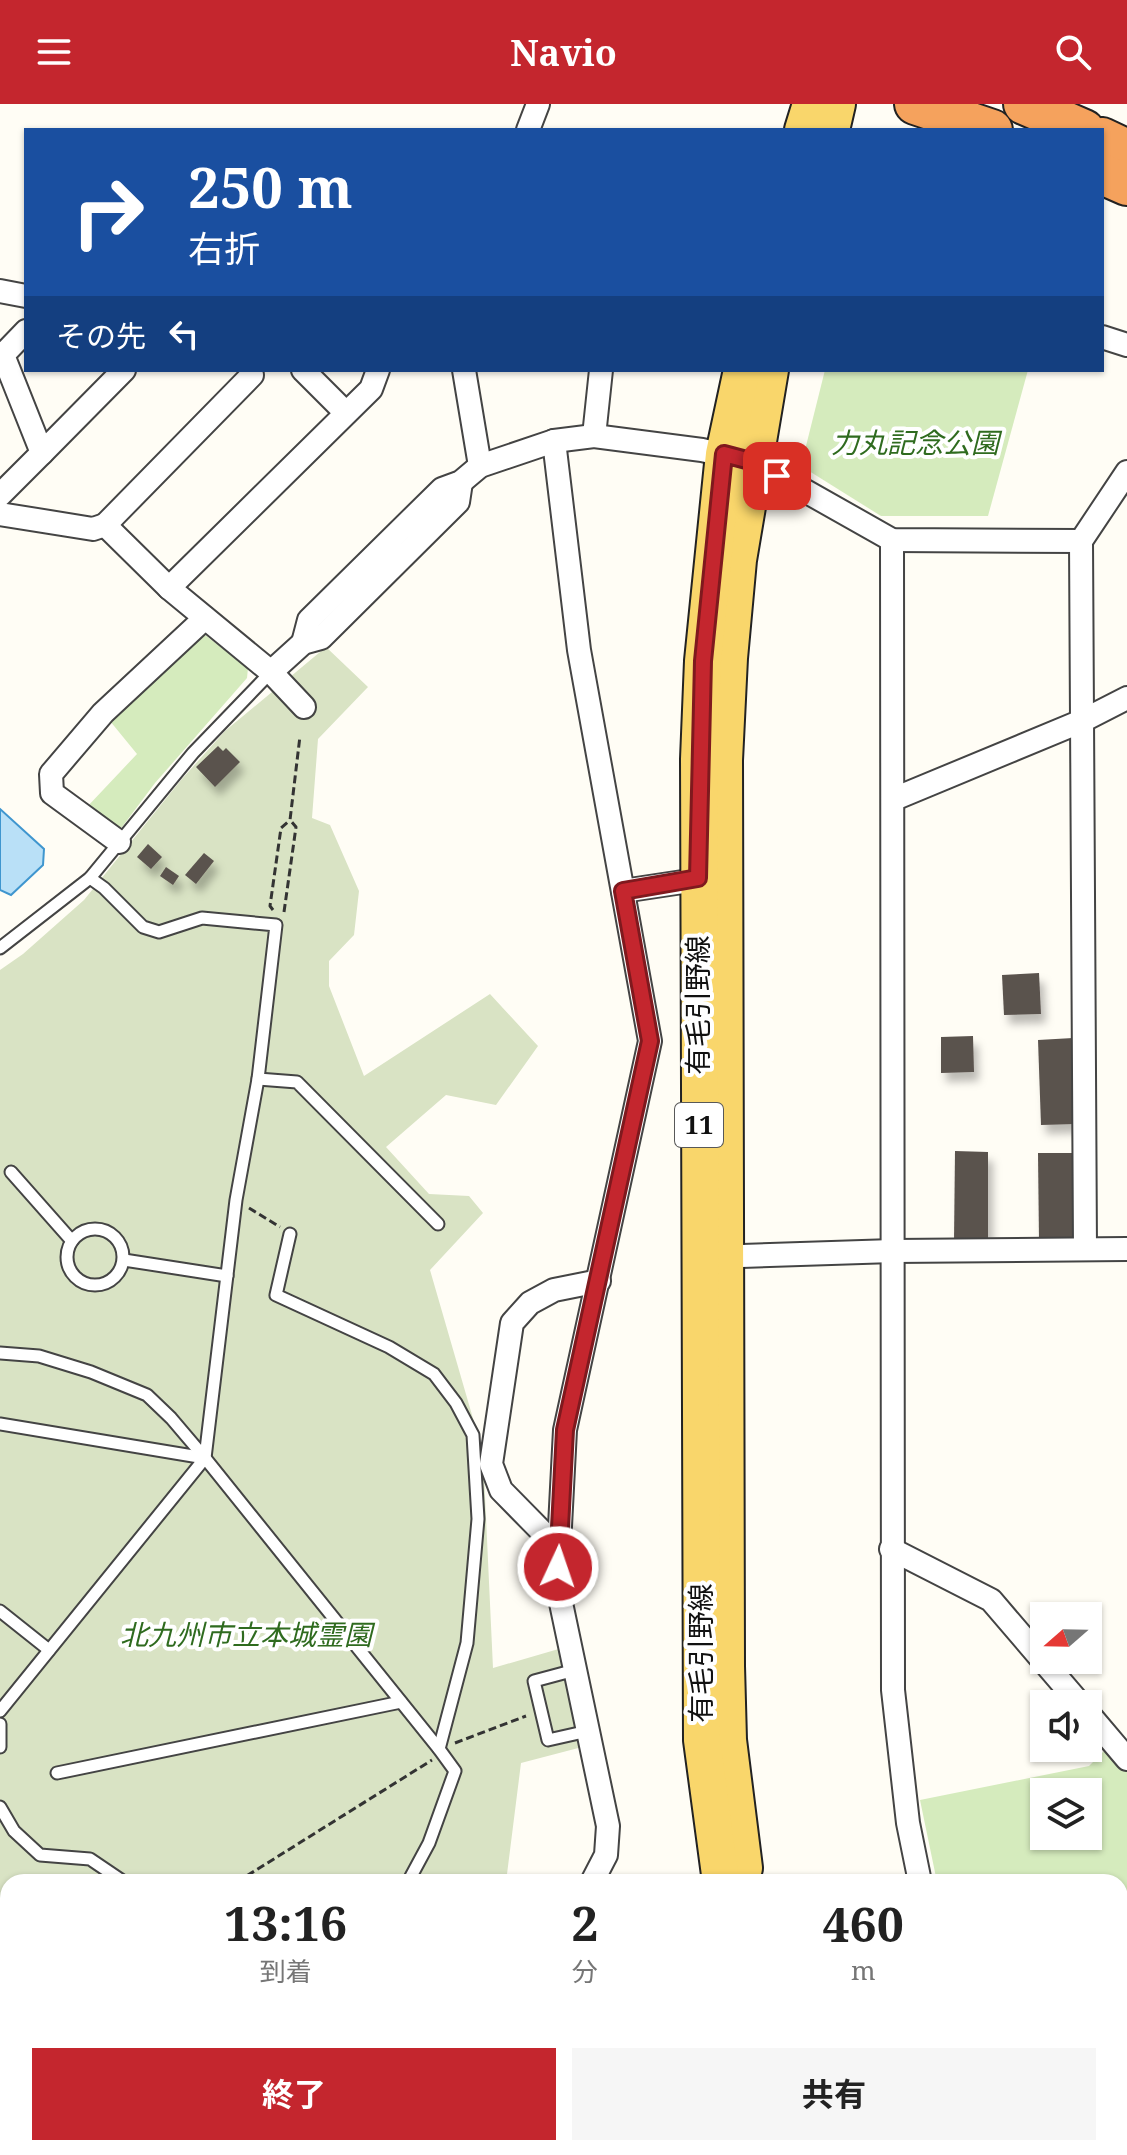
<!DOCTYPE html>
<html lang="ja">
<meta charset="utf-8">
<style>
body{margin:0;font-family:"Noto Serif","Noto Sans JP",serif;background:#f6f6f6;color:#222;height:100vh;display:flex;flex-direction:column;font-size:30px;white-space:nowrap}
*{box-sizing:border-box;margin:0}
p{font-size:26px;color:#767676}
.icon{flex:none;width:44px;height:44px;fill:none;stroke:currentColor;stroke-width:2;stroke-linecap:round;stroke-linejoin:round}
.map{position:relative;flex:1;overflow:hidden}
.drawer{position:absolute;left:0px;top:1770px;width:1128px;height:282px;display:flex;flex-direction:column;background:#fff;border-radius:24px 24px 0 0;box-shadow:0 2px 6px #0004}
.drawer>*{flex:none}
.guide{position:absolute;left:24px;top:24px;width:1080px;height:244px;border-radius:0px;box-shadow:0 2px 6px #0004;background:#1a4fa0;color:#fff;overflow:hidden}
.needle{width:52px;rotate:250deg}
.controls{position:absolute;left:1030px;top:1498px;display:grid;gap:16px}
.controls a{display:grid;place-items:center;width:72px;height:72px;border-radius:0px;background:#fff;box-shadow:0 2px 6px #0004;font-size:40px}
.pin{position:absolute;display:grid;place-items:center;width:68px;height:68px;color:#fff;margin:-34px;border-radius:16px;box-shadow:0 4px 12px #0006}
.me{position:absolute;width:88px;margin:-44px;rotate:3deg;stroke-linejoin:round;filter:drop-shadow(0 0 6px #0008)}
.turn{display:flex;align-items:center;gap:28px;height:168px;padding:0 32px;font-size:36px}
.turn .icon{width:104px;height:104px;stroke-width:2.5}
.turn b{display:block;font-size:56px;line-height:68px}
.then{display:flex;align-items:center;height:76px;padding:0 32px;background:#0003;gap:16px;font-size:30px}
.eta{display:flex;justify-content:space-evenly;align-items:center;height:136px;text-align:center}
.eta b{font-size:48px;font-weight:700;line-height:56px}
.action{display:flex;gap:16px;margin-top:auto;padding:16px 32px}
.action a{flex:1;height:92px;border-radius:0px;background:#c4262e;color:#fff;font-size:32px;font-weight:700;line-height:92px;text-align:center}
.action a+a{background:#f6f6f6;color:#222}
header{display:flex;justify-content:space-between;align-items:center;height:104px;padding:0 32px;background:#c4262e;color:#fff;font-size:36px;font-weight:700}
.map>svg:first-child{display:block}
.green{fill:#d5ebbd;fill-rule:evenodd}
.cemetery{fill:#d9e3c4}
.water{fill:#b9e0f7;stroke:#3f96cf;stroke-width:2}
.building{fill:#5a524d;filter:url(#shadow)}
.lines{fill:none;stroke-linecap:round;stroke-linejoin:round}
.lane-casing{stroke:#444;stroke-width:15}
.street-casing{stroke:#444;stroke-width:26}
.primary-casing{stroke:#222;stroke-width:40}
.highway-casing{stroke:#222;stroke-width:44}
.path{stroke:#333;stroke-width:3;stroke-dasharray:8 4;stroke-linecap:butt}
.lane{stroke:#fff;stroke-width:11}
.street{stroke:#fff;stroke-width:22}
.primary{stroke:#f9d66b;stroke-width:36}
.highway{stroke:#f5a25d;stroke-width:40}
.route-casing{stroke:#7f191e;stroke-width:20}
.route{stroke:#c4262e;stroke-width:14}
.labels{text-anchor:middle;stroke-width:8;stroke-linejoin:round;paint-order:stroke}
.shield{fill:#fff;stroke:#585858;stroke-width:2}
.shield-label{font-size:26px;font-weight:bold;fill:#111}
.park-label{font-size:28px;font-style:italic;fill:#2f6b1f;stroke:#fff}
.street-label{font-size:28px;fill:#111;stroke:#fff}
</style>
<header><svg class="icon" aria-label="menu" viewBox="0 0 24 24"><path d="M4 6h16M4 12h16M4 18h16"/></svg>Navio<svg class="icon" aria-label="search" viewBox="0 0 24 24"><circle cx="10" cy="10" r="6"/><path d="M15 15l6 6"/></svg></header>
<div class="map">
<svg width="1127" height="2051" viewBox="0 0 1127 2051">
<defs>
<filter id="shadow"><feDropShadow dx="5" dy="9" stdDeviation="4" flood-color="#0004"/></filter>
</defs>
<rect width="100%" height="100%" fill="#fffdf5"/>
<g class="green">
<path d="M825,266H1028L988,412H881L801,362Z"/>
<path d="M205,531L248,564L247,574L155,679L122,723L115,724L87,703L137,650L110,617L196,535Z"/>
<path d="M1109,1642L1127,1664V1787L1120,1788V1778H937L920,1696L1089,1662ZM1044,1688H1088V1732H1044Z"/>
<path d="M0,1997L8,1999V2044H483L477,2051H0Z"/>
</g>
<path class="cemetery" d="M326,543L368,583L318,635L312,714L330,721L359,787L354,831L329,857V882L364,972L490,890L538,942L496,1001L446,991L386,1043L429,1090L469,1092L483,1109L430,1166L483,1349L493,1564L562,1544L586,1642L521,1659L506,1778H8V1999L0,1997V866L23,850L84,796L181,676L225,627Z"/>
<path class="water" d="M0,705L44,745L43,761L11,791L0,786Z"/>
<g class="building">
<path d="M218,642L223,647L226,644L240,658L215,683L196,663Z"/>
<path d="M148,740L162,753L151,765L137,753Z"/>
<path d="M204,749L214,757L196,780L185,771Z"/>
<path d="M166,763L179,772L173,781L160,772Z"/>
<path d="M1039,869L1041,910L1004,911L1002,871Z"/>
<path d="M973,932L974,968L941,969V933Z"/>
<path d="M1073,934L1076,1020L1041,1021L1038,936Z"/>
<path d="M955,1047L988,1048V1137H954Z"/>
<path d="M1038,1049H1072L1073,1137H1039Z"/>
</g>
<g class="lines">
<g class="lane-casing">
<g id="lane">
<path d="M0,844L90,774L193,649L271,568"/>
<path d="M258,975L297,978L438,1120"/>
<path d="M11,1068L72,1137"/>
<circle cx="95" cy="1153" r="28"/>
<path d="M290,1130L276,1191L389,1243L434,1270L456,1299L473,1331L478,1415L467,1539L439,1645"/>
<path d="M124,1156L227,1172"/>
<path d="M0,1249L39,1252L91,1268L147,1291L171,1314L205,1354L439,1645L455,1667L429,1739L408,1778"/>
<path d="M0,1320L205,1354"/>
<path d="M0,1507L49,1546"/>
<path d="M575,1566L534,1577L548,1636L588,1627"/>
<path d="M0,1607L205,1354L236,1096L258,975L276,821L202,814L159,828L143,823L104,784L90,774"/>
<path d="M0,1620V1643"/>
<path d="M57,1669L401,1598"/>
<path d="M0,1703L14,1727L40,1751L90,1755L124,1778"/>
<path d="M0,1874L8,1876"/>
</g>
</g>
<g class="street-casing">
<g id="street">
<path d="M528,26L538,0"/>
<path d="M0,187L26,192"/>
<path d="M1102,233L1127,241"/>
<path d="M303,266L345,308"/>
<path d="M464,266L480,362"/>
<path d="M594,332L601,266"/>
<path d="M554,337L579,546L650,937L565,1326L557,1480L608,1722L606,1751L592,1778"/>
<path d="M42,349L124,266"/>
<path d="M0,391L42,349L3,251L26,227"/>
<path d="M0,410L93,425L105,421L169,484L271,568L304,603"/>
<path d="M105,421L252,271"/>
<path d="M892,436L893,1586L908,1719L920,1778"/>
<path d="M169,484L371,285L378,266"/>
<path d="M303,539L309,516L442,385L461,378L480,362L554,337L594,332L702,346L754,358L892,436L1081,437"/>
<path d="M271,568L303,539L321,534L458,398L461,378"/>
<path d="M894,695L1082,617L1127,594"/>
<path d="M119,738L52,689L51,670L103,609L205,514"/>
<path d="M623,787L709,774"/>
<path d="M1085,1144L1081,437L1127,368"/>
<path d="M712,1153L893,1147L1127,1145"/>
<path d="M559,1445L501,1386L491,1360L512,1219L530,1199L554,1186L599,1177"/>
<path d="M891,1445L991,1496L1080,1600"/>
<path d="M1088,1609L1127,1655"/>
<path d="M1120,1806L1127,1803"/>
<path d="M599,2044L601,2051"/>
<path d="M985,2044L987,2051"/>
<path d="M506,2051L512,2044"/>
</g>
</g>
<g class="primary-casing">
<g id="primary">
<path d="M803,26L811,0"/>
<path d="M831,26L837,0"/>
<path d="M744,1764L728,1636L726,1562L724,656L729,554L738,456L770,266"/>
<path d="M721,1778L702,1636L699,655L703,557L724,350L742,266"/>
<path d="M784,2044L786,2051"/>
<path d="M810,2044L812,2051"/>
</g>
</g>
<g class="highway-casing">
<g id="highway">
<path d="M915,0L992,26"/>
<path d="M1024,0L1084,26"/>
<path d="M1102,34L1127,46"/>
<path d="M1102,70L1127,81"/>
</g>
</g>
<g class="path">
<path d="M273,806L270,802L281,724L290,716"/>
<path d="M284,808L296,723L290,716L300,632"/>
<path d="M249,1104L280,1123"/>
<path d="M455,1639L526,1612"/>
<path d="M237,1778L432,1656"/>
</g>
<use href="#lane" class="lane"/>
<use href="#street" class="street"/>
<use href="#primary" class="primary"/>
<use href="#highway" class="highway"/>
</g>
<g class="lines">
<g class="route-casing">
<path id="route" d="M558,1463L565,1326L650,937L623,787L698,774L703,557L724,350L754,358L777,372"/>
</g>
<use href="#route" class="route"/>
</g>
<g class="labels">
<rect class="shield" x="675" y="999" width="48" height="44" rx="6"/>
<g class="shield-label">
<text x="699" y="1030">11</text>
</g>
<g class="park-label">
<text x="915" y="349">力丸記念公園</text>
<text x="246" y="1541">北九州市立本城霊園</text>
</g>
<g class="street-label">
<text transform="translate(698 901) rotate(-90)" y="10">有毛引野線</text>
<text transform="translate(701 1549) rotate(-90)" y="10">有毛引野線</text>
</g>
</g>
</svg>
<div class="controls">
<a><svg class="needle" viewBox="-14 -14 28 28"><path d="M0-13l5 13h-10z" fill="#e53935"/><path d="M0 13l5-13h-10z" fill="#767676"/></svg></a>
<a><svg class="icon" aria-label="sound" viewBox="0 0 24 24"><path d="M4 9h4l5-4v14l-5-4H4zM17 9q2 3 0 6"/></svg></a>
<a><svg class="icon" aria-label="layers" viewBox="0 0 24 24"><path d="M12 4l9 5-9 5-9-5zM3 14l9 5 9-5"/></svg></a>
</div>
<div class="pin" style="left:777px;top:372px;background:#d93025"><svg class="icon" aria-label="arrive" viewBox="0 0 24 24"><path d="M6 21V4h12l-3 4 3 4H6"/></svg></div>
<svg class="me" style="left:558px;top:1463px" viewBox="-20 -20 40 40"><circle r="17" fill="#c4262e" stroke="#fff" stroke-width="3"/><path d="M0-11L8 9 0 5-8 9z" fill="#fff"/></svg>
<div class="guide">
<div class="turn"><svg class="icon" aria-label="right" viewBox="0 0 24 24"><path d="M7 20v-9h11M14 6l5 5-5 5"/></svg><div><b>250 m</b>右折</div></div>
<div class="then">その先<svg class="icon" aria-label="left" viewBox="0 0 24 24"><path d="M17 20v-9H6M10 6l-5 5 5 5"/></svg></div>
</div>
<section class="drawer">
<div class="eta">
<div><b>13:16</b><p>到着</p></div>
<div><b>2</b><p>分</p></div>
<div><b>460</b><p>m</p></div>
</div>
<div class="action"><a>終了</a><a>共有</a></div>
</section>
</div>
